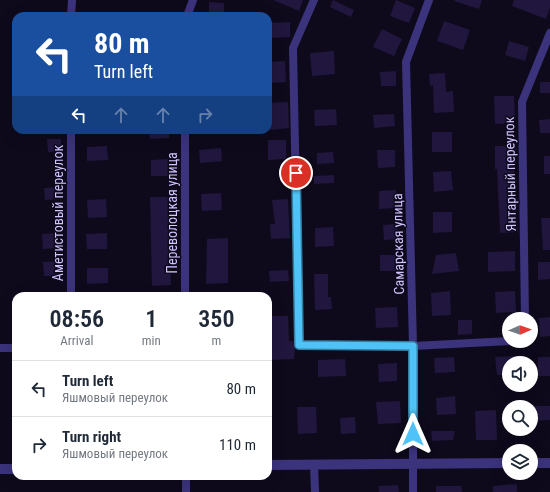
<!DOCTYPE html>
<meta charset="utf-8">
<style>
body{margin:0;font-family:"Roboto Condensed",sans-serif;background:#f6f6f7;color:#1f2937;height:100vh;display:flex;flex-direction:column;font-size:15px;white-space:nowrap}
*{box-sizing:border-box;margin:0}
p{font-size:13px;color:#747a83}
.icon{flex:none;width:22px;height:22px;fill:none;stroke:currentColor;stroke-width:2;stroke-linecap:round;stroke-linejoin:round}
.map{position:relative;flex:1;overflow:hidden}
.details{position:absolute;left:12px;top:292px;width:260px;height:188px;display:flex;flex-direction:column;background:#fff;border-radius:12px;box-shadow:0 4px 16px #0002}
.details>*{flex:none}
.hud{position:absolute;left:12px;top:12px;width:260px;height:122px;border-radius:12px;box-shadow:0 4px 16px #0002;background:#1a4fa0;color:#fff;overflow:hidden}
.needle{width:26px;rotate:88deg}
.controls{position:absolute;left:502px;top:312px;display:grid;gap:8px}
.controls a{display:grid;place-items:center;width:36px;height:36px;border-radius:50%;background:#fff;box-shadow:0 4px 16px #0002;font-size:20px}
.pin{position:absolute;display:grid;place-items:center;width:34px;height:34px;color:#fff;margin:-17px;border:2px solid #fff;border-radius:50%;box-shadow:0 1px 4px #0007}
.me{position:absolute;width:44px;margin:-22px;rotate:0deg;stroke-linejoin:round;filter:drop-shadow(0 0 3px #0008)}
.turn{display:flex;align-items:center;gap:14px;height:84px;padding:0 16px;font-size:18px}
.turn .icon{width:52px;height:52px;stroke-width:2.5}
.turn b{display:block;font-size:28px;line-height:34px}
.lanes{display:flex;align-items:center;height:38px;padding:0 16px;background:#0003;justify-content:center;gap:20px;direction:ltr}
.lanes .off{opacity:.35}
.eta{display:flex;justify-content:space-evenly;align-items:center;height:68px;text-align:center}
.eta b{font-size:24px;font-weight:600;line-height:28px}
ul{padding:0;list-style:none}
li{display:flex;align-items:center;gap:12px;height:56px;padding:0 16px;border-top:1px solid #e0e1e3}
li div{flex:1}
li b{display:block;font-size:15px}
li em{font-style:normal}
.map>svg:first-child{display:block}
.building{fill:#21163d}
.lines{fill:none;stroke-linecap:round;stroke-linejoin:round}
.minor{stroke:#3b337c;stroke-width:8}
.tertiary{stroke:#3b337c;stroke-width:10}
.route-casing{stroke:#337fa1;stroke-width:10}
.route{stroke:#4fc3f7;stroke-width:7}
.labels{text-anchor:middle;stroke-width:3;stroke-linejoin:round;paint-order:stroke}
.street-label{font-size:14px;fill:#d0c5ff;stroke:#0e0a1c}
</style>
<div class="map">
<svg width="550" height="492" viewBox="0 0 550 492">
<rect width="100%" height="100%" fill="#0e0a1c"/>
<g class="building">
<path d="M273,0H303L299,11Z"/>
<path d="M333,0L354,10L351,17L330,7Z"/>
<path d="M396,0L415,8L409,23L390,16Z"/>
<path d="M455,0H482L479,9L454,1Z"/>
<path d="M514,0H550V8L546,19L512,6Z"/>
<path d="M209,2L224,3V16L209,15Z"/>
<path d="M444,21L470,30L463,50L437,41Z"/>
<path d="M290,22V37L268,38V23Z"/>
<path d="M382,29L402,39L394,56L373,47Z"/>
<path d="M509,41L529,47L525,61L505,55Z"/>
<path d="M334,51L335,74L312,76L310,53Z"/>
<path d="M285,61L286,82L270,83L269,62Z"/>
<path d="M396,71V86H381L380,72Z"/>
<path d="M445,73L446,92L453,91L454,112L434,113L433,85L430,86L429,74Z"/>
<rect x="540" y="82" width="10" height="11"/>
<path d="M494,96H514L515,123L495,124Z"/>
<path d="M288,102L289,128L270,130L268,103Z"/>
<path d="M336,109L337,125L315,126L314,110Z"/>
<path d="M394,114L395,126L374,128L373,115Z"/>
<path d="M550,119V133H540L539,120Z"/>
<path d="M149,130H169V138L150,139Z"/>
<rect x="432" y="132" width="20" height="20"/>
<path d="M47,139H61V152H48Z"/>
<path d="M268,140H286V159L268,160Z"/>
<path d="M107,146L108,160L87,161V147Z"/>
<path d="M495,146H516V169H514L518,232L500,233L497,169H495Z"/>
<path d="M221,148L222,161L200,163L199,150Z"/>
<path d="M377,150H395V167L378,168Z"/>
<path d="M333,152L334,163L317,164V153Z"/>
<rect x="544" y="156" width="6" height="18"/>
<path d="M168,159V176H151V160Z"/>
<path d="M451,171L453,190L434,192L433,172Z"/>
<path d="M334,175V183L314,184V176Z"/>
<path d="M62,187L63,199L45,200L44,188Z"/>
<path d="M396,190L397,208L379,209V191Z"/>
<path d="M221,193L222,210L202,211L201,194Z"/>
<path d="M150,197H169L171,285L152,286Z"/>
<path d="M106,199L107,217L88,218L87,200Z"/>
<path d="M288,199L290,238L271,239L270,224H275L272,200Z"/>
<path d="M433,212H452V232L433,233Z"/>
<path d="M541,218H550V250H543Z"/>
<path d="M397,224L398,239L384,240L383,225Z"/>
<path d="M333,227L334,246L315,247V228Z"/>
<path d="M59,233L60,248L43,249L42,234Z"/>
<path d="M107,233V249H87L86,234Z"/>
<path d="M228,238V283L206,284L207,239Z"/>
<path d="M515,251V271L488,272V252Z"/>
<path d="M456,253L459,271L432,274L436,255Z"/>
<rect x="380" y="255" width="16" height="16"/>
<path d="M60,261V276H44L43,262Z"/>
<path d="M538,262H550V279L538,280Z"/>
<path d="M87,268H108V283L87,284Z"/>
<path d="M288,270L289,281L270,282L269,271Z"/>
<path d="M314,274H328V297H331L332,309L315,310Z"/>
<path d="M450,291L451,315L432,316L431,293Z"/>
<path d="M515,291L516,312L496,313L495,292Z"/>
<path d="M397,307L398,327L376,328L375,308Z"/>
<path d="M268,316H288L289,341H293L295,348L294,359L270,360Z"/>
<path d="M550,317V336L540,337L539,318Z"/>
<path d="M458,320H472V334L458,335Z"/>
<path d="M515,356V363H509V375H497L495,357Z"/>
<path d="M454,357L455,372L435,373L434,358Z"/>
<rect x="538" y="357" width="12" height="19"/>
<path d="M345,359L346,376L318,377V360Z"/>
<path d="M397,363V381L379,382L378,364Z"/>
<path d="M455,396L456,414L437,415L436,398Z"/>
<path d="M400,401L401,423L378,424L376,402Z"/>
<path d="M533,406H550V420L534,421Z"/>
<path d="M297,407H316L317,433L298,434Z"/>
<path d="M496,410L497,440H476L475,411Z"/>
<path d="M355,417L356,433L341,434L340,418Z"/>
<path d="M431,431H455L453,440L432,441Z"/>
<path d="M517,484V492H493V486Z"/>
<path d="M398,485L399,492H379L378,486Z"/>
<path d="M436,486H461L462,492H436Z"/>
</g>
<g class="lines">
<g class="minor">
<path d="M314,0L293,48L299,345L413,346L512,341"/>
<path d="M71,16L72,0"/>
<path d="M187,16L193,0"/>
<path d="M71,130V296"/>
<path d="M185,130V296"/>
<path d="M525,319L522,102L550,33"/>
<path d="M0,348H16"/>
<path d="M314,464L315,492"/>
<path d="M186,476V492"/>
<path d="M413,492V346L406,62L429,0"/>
</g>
<g class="tertiary">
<path d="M531,463H550"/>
<path d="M268,465L509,463"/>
<path d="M0,469H16"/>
</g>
</g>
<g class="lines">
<g class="route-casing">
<path id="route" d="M296,173L299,345L413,346V434"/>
</g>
<use href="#route" class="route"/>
</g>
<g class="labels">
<g class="street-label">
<text transform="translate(510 174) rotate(-91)" y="5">Янтарный переулок</text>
<text transform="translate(58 213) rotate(-90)" y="5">Аметистовый переулок</text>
<text transform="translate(172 213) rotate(-90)" y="5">Переволоцкая улица</text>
<text transform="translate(398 244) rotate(-91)" y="5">Самарская улица</text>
</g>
</g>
</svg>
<div class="controls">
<a><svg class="needle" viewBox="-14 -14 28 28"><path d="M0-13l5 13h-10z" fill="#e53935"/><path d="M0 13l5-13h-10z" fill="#747a83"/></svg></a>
<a><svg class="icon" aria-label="sound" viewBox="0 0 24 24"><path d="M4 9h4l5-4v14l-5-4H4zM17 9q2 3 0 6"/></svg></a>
<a><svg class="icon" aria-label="search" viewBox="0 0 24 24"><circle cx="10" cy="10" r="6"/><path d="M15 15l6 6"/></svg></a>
<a><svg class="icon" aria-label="layers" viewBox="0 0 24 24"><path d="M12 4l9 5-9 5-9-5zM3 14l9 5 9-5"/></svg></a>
</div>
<div class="pin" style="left:296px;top:173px;background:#d93025"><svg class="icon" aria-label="arrive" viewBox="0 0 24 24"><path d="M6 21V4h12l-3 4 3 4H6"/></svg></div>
<svg class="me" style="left:413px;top:434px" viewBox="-20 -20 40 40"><path d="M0-17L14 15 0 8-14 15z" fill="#4fc3f7" stroke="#fff" stroke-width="4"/></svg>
<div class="hud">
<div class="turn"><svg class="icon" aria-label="left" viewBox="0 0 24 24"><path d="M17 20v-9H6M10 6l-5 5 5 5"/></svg><div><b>80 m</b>Turn left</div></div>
<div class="lanes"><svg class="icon" aria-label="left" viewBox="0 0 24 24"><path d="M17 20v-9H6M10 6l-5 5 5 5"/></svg><svg class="icon off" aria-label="ahead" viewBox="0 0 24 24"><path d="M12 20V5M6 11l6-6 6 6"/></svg><svg class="icon off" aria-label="ahead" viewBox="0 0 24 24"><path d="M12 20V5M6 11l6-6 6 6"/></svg><svg class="icon off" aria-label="right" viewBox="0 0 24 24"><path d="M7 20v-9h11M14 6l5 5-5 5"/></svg></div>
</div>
<section class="details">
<div class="eta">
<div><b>08:56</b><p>Arrival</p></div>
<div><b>1</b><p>min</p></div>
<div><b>350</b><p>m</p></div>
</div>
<ul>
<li><svg class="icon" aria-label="left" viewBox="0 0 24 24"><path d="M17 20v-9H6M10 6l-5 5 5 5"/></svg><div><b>Turn left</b><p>Яшмовый переулок</p></div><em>80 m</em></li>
<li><svg class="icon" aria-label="right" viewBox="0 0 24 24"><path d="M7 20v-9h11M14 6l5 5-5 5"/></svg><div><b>Turn right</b><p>Яшмовый переулок</p></div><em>110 m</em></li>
</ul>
</section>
</div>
